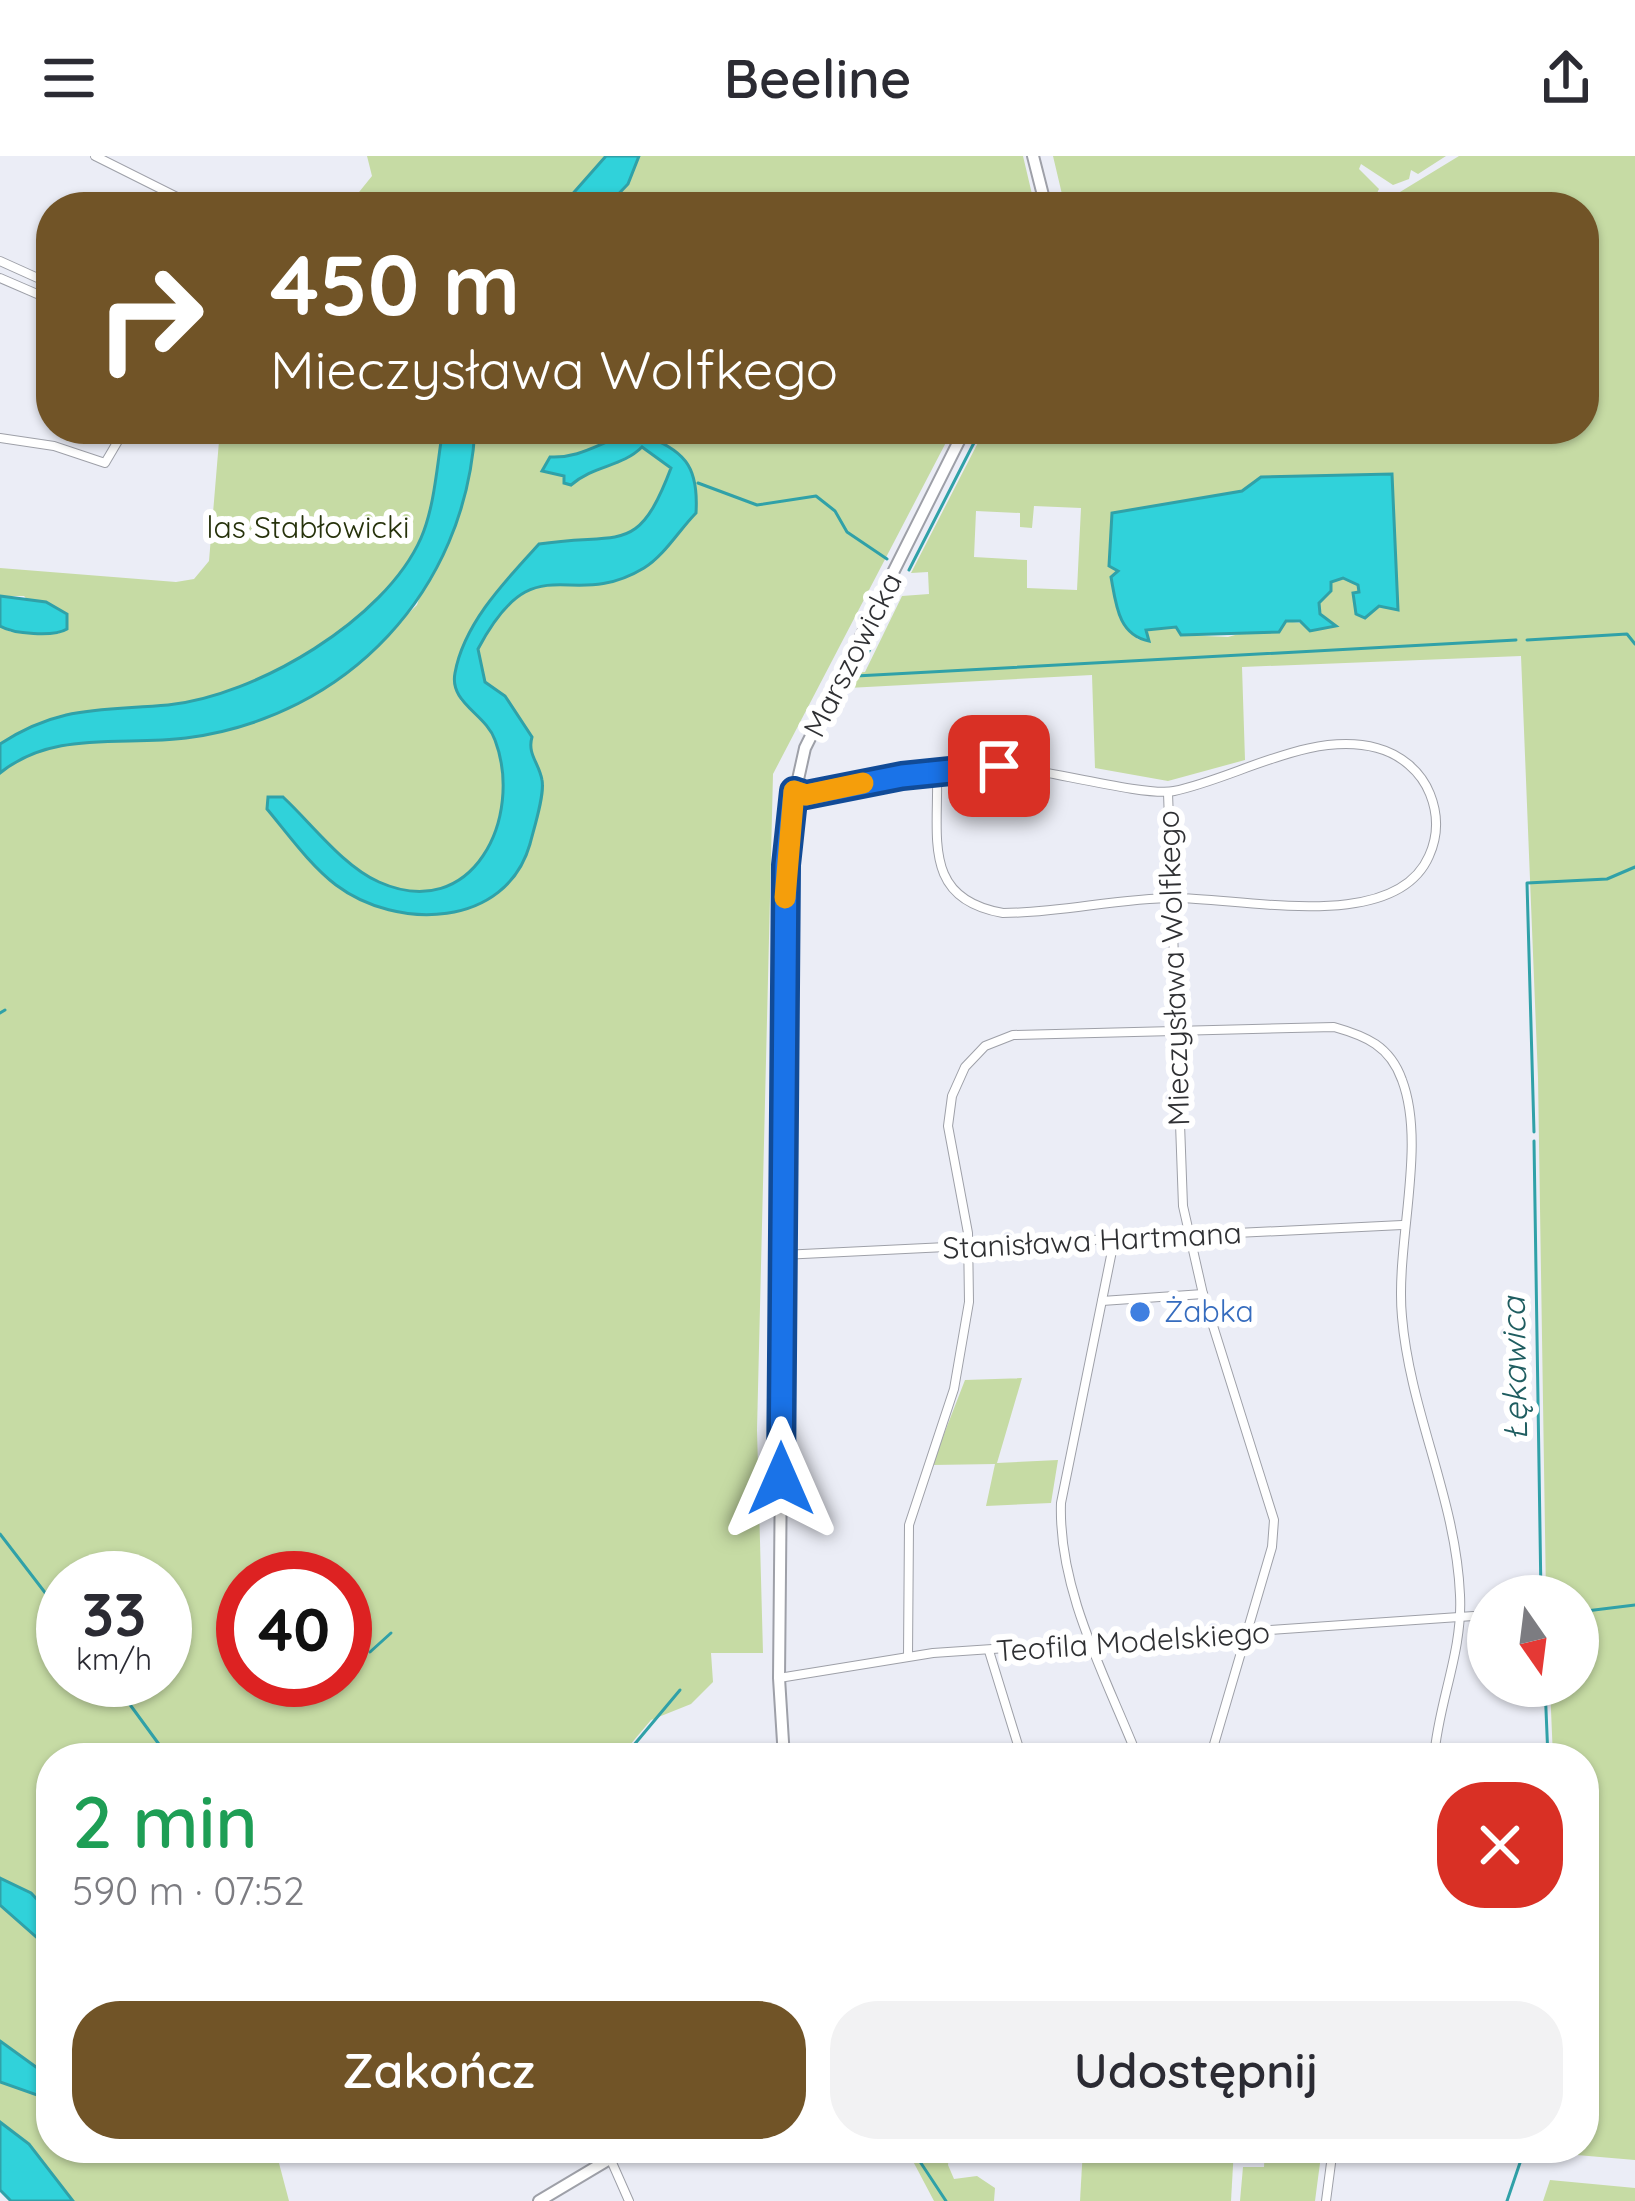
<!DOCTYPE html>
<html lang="pl">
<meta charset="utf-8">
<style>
body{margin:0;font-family:Quicksand,sans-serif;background:#f2f2f3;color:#2b2b33;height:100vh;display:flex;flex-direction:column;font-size:45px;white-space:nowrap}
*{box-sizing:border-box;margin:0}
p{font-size:39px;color:#7c7c81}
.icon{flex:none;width:66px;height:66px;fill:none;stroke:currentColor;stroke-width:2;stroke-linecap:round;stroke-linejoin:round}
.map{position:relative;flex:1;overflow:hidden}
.drawer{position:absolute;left:36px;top:1587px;width:1563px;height:420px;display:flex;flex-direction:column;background:#fff;border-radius:48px;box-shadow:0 3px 9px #0004}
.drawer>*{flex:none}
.guide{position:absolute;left:36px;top:36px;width:1563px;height:252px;border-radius:48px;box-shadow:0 3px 9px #0004;background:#715427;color:#fff;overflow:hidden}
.needle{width:78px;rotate:166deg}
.buttons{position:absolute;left:1467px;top:1419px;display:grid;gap:24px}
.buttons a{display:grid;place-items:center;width:132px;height:132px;border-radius:50%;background:#fff;box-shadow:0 3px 9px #0004;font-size:60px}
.speed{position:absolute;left:36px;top:1395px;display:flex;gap:24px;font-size:60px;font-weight:700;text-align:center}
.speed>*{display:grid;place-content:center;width:156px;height:156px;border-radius:50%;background:#fff;box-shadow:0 3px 9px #0004;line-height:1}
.speed small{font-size:30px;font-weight:400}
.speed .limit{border:18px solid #d22;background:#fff;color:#111}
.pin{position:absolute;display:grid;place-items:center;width:102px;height:102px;color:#fff;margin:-51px;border-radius:24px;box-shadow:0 6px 18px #0006}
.me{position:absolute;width:132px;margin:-66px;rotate:0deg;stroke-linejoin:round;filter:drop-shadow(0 0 9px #0008)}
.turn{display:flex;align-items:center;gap:42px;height:252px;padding:0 36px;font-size:54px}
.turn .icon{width:156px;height:156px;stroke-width:2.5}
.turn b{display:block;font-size:84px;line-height:102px}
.round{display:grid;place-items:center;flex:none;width:126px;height:126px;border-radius:48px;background:#f2f2f3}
.head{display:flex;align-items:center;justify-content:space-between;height:204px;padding:0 36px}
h1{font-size:72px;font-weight:600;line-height:90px;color:#1e9e55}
.action{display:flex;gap:24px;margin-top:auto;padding:24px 36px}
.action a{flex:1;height:138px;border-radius:48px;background:#715427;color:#fff;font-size:48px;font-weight:600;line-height:138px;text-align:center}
.action a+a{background:#f2f2f3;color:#2b2b33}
header{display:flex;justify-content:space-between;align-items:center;height:156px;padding:0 36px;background:#fff;font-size:54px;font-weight:600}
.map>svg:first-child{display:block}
.green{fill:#c6dba4;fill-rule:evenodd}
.water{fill:#30d2da;stroke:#30a1a8;stroke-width:3}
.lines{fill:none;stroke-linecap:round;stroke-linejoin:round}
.stream{stroke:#30a1a8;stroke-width:3}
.street-casing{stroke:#9ea0a8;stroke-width:10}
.secondary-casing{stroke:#9ea0a8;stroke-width:14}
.street{stroke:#fff;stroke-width:8}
.secondary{stroke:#fff;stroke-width:10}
.route-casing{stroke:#114b97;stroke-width:30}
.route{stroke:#1a73e8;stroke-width:21}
.slow{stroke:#f59e0b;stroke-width:21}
.shop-dot{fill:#3f7fe0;stroke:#fff;stroke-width:4.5}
.labels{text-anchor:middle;stroke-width:12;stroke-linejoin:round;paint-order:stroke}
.park-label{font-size:30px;fill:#26320b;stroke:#fff}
.street-label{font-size:30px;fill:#2f3033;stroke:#fff}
.shop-label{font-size:30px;fill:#366cbe;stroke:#fff;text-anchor:start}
.water-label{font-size:33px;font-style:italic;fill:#1f5d60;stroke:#fff}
</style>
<header><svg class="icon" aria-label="menu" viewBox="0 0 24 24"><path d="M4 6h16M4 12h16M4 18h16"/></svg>Beeline<svg class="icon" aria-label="share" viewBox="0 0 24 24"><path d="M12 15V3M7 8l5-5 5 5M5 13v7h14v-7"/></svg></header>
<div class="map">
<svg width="1635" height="2045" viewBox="0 0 1635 2045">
<rect width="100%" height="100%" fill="#ebedf6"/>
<g class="green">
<path d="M367,0H606L561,51H347L372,20Z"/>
<path d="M639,0H1023L1035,51H606L628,28Z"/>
<path d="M1053,0H1446L1418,18L1411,14L1409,23L1393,29L1361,8L1359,13L1379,33L1373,45L1377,50L1459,0H1635V2004L1565,1998V1992H1584V1602H1553L1550,1530H1578V1440H1546L1538,922L1521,500L1242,511L1245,604L1168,625L1095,612L1092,519L848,532L854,517L865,516L902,440L929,438L928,416L911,417L985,273H1584V51H1065ZM1262,321L1390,328L1397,454L1354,437H1359L1358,428L1343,422L1330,426L1331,435L1319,447L1320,458L1308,468L1285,465L1228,481L1182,479L1176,471L1146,474L1148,485L1137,483L1116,412L1113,357L1242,335ZM1034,350L1081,352L1077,434L1027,432V404L974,401L976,355L1020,357V371L1032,372Z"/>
<path d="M220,273H443C436,307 435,350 421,382C385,466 258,539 168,549C112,555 50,555 0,588V470L11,476L59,478L24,440H0V412L176,426L194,423L209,405Z"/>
<path d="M475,273H953L773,618L757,1274L763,1497H711L713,1526L691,1548L651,1564L619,1602H51V1758L31,1737L0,1722V617L40,591L212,577L377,488L417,449ZM611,286L666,289L696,356L658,400L592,428L529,430L507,446L478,493L485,526L505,540L544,629L521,712L500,736L429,759L364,744L283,642C313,668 344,712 382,727C475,765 521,663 496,586C490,568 474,556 460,544L471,471L539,388C624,375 634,403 671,311L642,291C623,311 596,306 577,325L551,301L583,299ZM63,1422H165V1524H63ZM243,1422H345V1524H243Z"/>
<path d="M1022,1222L997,1307L1058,1304L1051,1347L986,1350L995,1308L932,1309L965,1224Z"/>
<path d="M0,1749L51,1794V1913L36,1912L0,1885Z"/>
<path d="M0,1926L51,1944V1992H275L289,2045H73L29,1988L0,1966Z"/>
<path d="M906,1992H950L948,2009L954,2023L977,2020L995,2032L994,2045H934Z"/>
<path d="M1083,1992H1234L1231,2045H1080Z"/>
<path d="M1265,1992H1322L1315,2045H1240L1243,2011H1264Z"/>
<path d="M1550,2024L1635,2032V2045H1543Z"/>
</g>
<g class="water">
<path d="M606,0H639L628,28L606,51H561Z"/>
<path d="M443,273H475C466,434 348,561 186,582C121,590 53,574 0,617V588C60,549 100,555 168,549C256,540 385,464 421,382C435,350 437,307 443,273Z"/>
<path d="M640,277C684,295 699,308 696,357C680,373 664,400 644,412C568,458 536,384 478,493L485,526L505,540L532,581C527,598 539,607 542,624C545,638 534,672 530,688C506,772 397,775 336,729C309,708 288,678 267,653L268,641H283C312,668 343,710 379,726C473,768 524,661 495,584C486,558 449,547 455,517C464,467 506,424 539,388C621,375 637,402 671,312L642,291C622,311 594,309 571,329L564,327V320L542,315L550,301C586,303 608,279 640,277Z"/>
<path d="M1392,318L1398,454L1379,450L1365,462L1356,458L1353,437L1359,436L1358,429L1343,422L1331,426V435L1319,447L1320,458L1336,470L1310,475L1300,465H1286L1279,476L1181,479L1176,471L1146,474L1149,485C1118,479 1116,448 1111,421L1118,415L1109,410L1112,357L1242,335L1261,321Z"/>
<path d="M0,440L46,446L67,458V473C54,481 13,478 0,470Z"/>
<path d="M0,1722L31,1737L51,1758V1794L0,1749Z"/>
<path d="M0,1885L36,1911L51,1913V1944L0,1926Z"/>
<path d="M0,1966L29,1988L73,2045H11L0,2034Z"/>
</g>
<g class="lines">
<g class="stream">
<path d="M698,327L757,349L816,340L835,355L847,376L887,403"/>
<path d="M909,414L981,273"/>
<path d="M1527,484L1627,478L1635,488"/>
<path d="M864,505L900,433"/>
<path d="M856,520L1516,484"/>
<path d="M795,705L800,652"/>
<path d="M794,849L795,716"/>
<path d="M0,857L5,854"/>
<path d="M1534,976L1527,727L1607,723L1635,711"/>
<path d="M1534,985L1541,1440"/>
<path d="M792,1004L793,860"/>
<path d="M791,1044V1015"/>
<path d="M0,1378L63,1460"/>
<path d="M1578,1456L1635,1449"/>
<path d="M370,1496L391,1477"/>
<path d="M112,1524L169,1602"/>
<path d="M1545,1530L1548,1602"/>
<path d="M623,1602L680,1534"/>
<path d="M911,1992L946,2045"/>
<path d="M1507,2045L1525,1992"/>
</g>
<g class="street-casing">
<g id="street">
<path d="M95,0L197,51"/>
<path d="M0,105L51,128"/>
<path d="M0,122L51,144"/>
<path d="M0,282L54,290L105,307L125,273"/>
<path d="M794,635L807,639C870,626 939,605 1004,610C1043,613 1146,641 1174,635C1237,622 1311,574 1377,592C1400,598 1421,615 1430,638C1438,658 1438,680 1429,700C1395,778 1244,742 1175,742C1117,742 1061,757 1003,757C921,743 939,681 937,615"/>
<path d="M1168,637L1183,1050L1203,1138L1274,1364L1272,1391L1210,1602"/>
<path d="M1114,1085L1061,1347C1058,1435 1106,1521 1138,1602"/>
<path d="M782,1099L1402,1069"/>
<path d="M1102,1145L1203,1138"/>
<path d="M989,1495L1022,1602"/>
<path d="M908,1500L909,1369L954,1233L969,1146L968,1077L948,970L952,940L965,911L985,890L1013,879L1334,871C1366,880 1390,890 1402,924C1427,990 1395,1088 1402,1161C1410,1256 1456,1343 1460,1439C1463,1496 1438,1547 1434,1602"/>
<path d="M779,1522L933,1497L1488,1459"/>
<path d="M610,2002L629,2045"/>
<path d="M1326,2045L1333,1992"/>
</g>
</g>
<g class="secondary-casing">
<g id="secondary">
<path d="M1033,0L1046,51"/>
<path d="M784,1602L779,1522L787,673L805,592L965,273"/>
<path d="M539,2045L628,1992"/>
</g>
</g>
<use href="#street" class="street"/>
<use href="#secondary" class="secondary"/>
</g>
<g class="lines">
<g class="route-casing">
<path id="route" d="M781,1323L786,709L794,635L806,639L902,620L999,610"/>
</g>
<use href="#route" class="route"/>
<path class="slow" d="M785,742L794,635L806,639L863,627"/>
</g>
<circle class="shop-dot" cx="1140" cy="1156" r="12"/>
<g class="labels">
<g class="park-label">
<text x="308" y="382">las Stabłowicki</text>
</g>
<g class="street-label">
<text transform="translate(853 499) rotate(-63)" y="10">Marszowicka</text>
<text transform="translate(1174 812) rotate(-92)" y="10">Mieczysława Wolfkego</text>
<text transform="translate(1092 1085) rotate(-3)" y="10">Stanisława Hartmana</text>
<text transform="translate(1133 1486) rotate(-4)" y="10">Teofila Modelskiego</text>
</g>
<g class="shop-label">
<text x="1164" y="1166">Żabka</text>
</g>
<g class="water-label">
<text transform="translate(1514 1213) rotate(-91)" y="12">Łękawica</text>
</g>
</g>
</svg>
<div class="buttons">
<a><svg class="needle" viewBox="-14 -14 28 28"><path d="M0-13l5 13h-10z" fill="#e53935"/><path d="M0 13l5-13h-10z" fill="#7c7c81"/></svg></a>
</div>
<div class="speed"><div>33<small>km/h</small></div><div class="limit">40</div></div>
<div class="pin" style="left:999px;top:610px;background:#d93025"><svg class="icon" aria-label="arrive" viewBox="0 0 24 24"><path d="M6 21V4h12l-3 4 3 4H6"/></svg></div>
<svg class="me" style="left:781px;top:1323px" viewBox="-20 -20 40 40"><path d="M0-17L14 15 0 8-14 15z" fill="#1a73e8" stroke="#fff" stroke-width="4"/></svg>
<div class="guide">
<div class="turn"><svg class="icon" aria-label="right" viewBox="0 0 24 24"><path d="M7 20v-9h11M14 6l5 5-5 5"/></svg><div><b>450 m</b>Mieczysława Wolfkego</div></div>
</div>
<section class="drawer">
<div class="head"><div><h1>2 min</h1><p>590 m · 07:52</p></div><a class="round" style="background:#d93025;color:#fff"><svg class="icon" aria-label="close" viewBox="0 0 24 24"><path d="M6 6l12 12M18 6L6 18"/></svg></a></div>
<div class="action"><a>Zakończ</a><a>Udostępnij</a></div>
</section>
</div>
